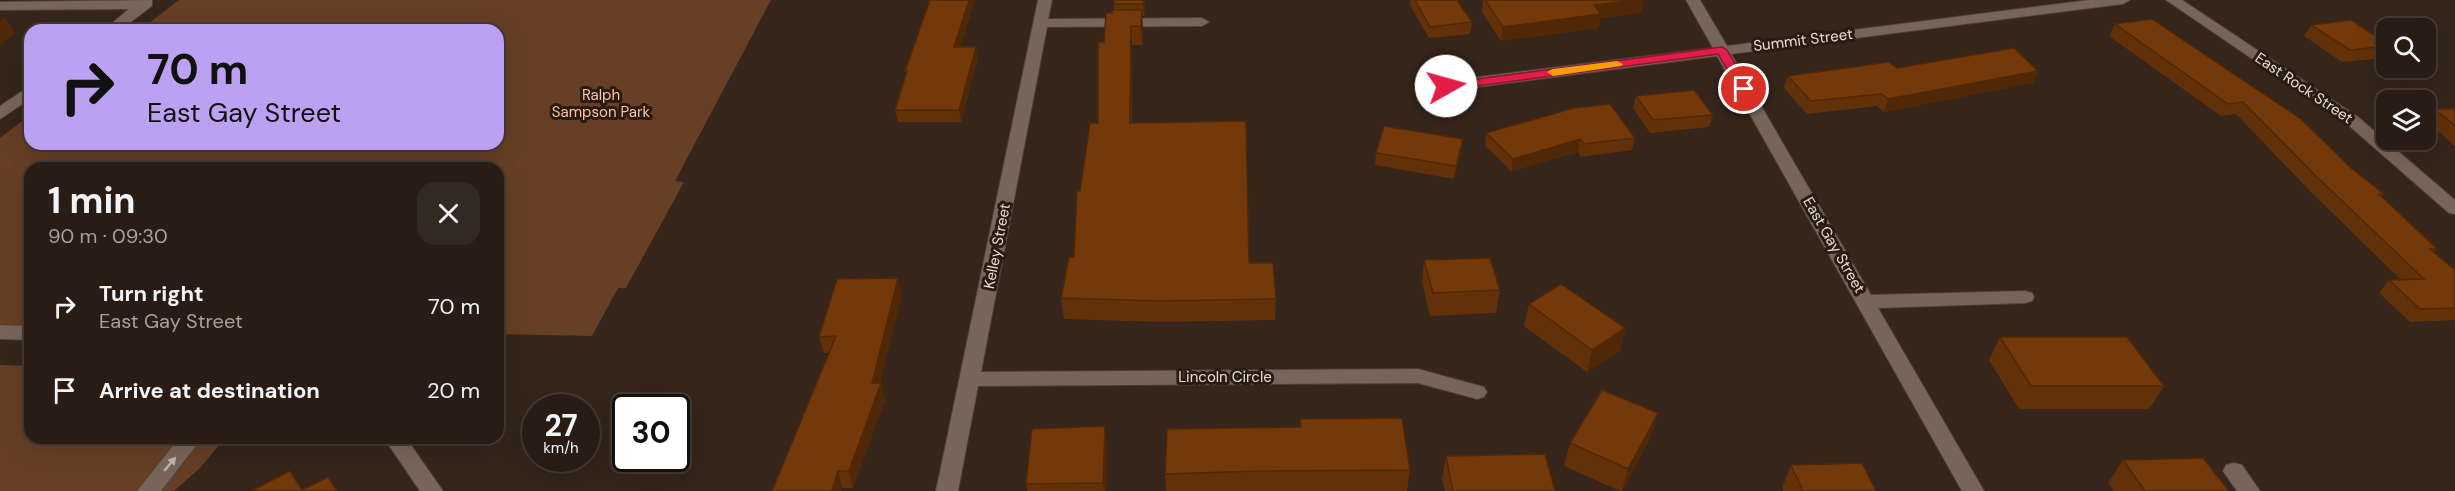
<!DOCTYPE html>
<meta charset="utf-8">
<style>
body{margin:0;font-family:"DM Sans",sans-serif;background:#342922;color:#f1f3f6;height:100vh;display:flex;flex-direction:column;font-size:22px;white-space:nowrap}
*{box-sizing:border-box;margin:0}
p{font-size:20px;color:#a5a1a0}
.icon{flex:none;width:33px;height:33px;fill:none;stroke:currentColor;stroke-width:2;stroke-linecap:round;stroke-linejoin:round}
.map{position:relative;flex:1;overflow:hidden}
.details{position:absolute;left:24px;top:162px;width:480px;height:282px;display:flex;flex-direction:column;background:#281c14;border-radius:18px;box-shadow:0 6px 24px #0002,0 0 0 2px #443a34}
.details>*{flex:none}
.hud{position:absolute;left:24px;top:24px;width:480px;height:126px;border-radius:18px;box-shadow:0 6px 24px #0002,0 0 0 2px #443a34;background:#bca0f2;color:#111;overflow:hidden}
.buttons{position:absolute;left:2376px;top:18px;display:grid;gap:12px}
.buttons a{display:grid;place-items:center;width:60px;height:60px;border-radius:12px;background:#281c14;box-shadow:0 6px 24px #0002,0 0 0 2px #443a34;font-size:30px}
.speed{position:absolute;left:522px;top:394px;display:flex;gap:12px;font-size:30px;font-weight:700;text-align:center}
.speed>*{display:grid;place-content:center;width:78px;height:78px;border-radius:50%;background:#281c14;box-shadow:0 6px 24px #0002,0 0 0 2px #443a34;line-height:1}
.speed small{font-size:15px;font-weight:400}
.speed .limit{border:3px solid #111;border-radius:9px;background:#fff;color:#111}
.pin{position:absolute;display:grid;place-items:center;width:51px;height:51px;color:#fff;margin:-26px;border:3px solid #fff;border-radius:50%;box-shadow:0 2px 6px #0007}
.me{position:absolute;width:66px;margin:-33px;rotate:83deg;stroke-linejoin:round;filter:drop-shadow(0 0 4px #0008)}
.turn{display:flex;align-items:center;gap:21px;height:126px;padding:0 24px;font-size:27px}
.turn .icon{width:78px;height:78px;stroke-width:2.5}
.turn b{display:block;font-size:42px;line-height:51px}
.round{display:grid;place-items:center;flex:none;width:63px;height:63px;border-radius:18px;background:#342922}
.overview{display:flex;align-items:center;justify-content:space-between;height:102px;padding:0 24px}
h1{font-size:36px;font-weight:700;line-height:45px}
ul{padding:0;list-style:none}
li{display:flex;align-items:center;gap:18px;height:84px;padding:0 24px}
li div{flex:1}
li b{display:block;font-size:22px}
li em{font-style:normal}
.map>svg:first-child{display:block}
.green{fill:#663f25}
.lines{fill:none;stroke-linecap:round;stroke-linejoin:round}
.minor-casing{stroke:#4d4037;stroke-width:2}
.minor{fill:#78655a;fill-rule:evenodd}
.wall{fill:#633109}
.shaded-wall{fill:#502807}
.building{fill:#73390a;stroke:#502807;stroke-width:1.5}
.oneway{fill:#c0b3ab}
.route{fill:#e11d48;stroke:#92132f;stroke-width:1.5}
.slow{fill:#f59e0b}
.labels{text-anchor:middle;stroke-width:6;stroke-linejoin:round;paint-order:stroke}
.street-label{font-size:15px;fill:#e7ddd6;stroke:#2a1b12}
.park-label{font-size:15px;fill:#fbc5a3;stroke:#2a1b12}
</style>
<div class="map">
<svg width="2455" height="491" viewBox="0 0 2455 491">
<rect width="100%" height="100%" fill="#35251b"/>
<g class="green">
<path d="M179,0H771L675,181L684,182L626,288H618L592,336L498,334V168H30V326H0V138L30,115V144H498V30H140Z"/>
<path d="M0,365L30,366V438H225L200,468L174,491H0Z"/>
</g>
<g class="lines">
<g class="minor-casing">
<g id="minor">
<path d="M152,0V6L120,30H104L129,9L0,10V2Z"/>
<path d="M1038,0H1052L1048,19L1202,18L1209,22L1202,26L1047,27L981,372L1418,369L1484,387L1487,392L1484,397L1477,399L1418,383L978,386L958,491H936Z"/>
<path d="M1686,0H1700L1727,46L2090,0H2130L2123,4L1731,54L1871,295L2025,291L2032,293L2034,297L2032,301L2025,303L1878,308L1984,491H1962L1717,56L1446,91L1438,86L1446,81L1713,48Z"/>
<path d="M2166,0H2182L2358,117L2455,200V214L2449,213L2346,123Z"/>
<path d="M30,86V99L0,119V106Z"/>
<path d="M0,325L30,326V340L0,339Z"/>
<path d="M179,438H202L161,491H137Z"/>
<path d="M384,438H406L443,491H420Z"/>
<path d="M2234,463L2242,465L2260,491H2237L2223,471L2226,465Z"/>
</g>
</g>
<use href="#minor" class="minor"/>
</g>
<g class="wall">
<path d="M975,0L960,47L978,59L961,122H898L895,110L906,75L905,71Z"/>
<path d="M1145,0L1144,16H1142L1143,29L1142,45H1132V123L1249,263L1276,299L1275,320L1162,322L1064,319L1061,298L1074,257L1080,191L1098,123L1104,42L1112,13L1114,10V4Z"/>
<path d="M1410,0H1457L1472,22L1470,34L1429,38L1410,5Z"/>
<path d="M1483,0H1644L1641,13L1600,18L1598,28L1501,41L1482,12Z"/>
<path d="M2115,24L2351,168L2384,194L2382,197L2437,249L2434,252L2455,270V320L2410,322L2379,293L2389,280H2401L2309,190L2236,114L2221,116L2109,36Z"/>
<path d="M2311,25L2386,43V53L2383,58L2342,62L2304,36Z"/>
<path d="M1897,68L2038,71L2033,83L1884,112L1877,106L1807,114L1784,88L1788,76Z"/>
<path d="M1636,96L1713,115L1709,127L1650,133L1633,108Z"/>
<path d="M2435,109H2455V146L2426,121Z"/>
<path d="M1486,133L1635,138L1632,150L1581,157L1578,152L1511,171L1485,146Z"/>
<path d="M1461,152L1454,179L1375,165L1376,153Z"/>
<path d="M1424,260L1500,290L1496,313L1430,316L1422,282Z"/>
<path d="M902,295L880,383L885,400L853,488H842L772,491L829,353H824L819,337Z"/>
<path d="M1529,304L1625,328L1620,351L1587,372L1524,326Z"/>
<path d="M2000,337L2164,386L2149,409H2019L1989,360Z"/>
<path d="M1658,413L1651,436L1622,491H1620L1564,466L1570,443Z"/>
<path d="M1300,419L1410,470L1407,491H1166L1165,474L1300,427Z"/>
<path d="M1107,449L1106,491H1027L1026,484Z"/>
<path d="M1446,456L1555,491H1445L1442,479Z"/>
<path d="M2123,460L2229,491H2114L2108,483Z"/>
<path d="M1791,465L1876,491H1783L1782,488Z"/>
</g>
<g class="shaded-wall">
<path d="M969,0H975L956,59L954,47Z"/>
<path d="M1144,0H1145L1144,16L1143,4Z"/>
<path d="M1636,0H1644L1641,13L1600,18L1598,28L1501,41L1503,27L1594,5Z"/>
<path d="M1142,10L1143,29L1142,45L1141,26Z"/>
<path d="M5,17L15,33L0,45V21Z"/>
<path d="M1131,26L1132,45L1131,143L1130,123Z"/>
<path d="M976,47L978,59L961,122L959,110Z"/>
<path d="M2038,71L2033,83L1884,112L1888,99Z"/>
<path d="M1463,139L1461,152L1454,179L1456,166Z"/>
<path d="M1580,139L1578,152L1511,171L1513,159Z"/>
<path d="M898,278L902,295L878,391L881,383L885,400L853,488L849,471Z"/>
<path d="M1625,328L1620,351L1587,372L1592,350Z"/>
<path d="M1658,413L1651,436L1622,491L1628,469Z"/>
<path d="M1105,426L1107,449L1106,491H1104L1103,483Z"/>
<path d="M838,471L842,488L841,491H832Z"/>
</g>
<g class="building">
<path d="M930,0H969L954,47H976L959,110H895L907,71H905Z"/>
<path d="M1114,0H1144L1143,4H1114Z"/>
<path d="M1415,0H1457L1472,22L1430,27Z"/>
<path d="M1485,0H1636L1594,5L1601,14L1503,27Z"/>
<path d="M1112,10H1142L1141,26H1131L1130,123L1246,121L1249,263H1273L1276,299L1161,301L1061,298L1069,257H1074L1077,191H1080L1090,123H1098V42H1104L1106,13H1112Z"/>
<path d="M2152,19L2301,119L2351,168L2384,194H2379L2437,249H2430L2455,270V308L2420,309L2389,280L2424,279L2317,177L2243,102L2228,104L2115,24Z"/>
<path d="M2351,20L2386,43V46L2350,50L2311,25Z"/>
<path d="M2014,48L2038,71L1888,99L1882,94L1811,101L1788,76L1889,62L1897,68Z"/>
<path d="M1694,90L1713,115L1653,120L1636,96Z"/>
<path d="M1610,104L1635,138L1584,144L1580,139L1513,159L1486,133L1574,108Z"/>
<path d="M2435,109H2455V126Z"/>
<path d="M1384,126L1463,139L1456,166L1376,153Z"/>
<path d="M1490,258L1500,290L1433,293L1424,260Z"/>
<path d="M898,278L872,383H881L849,471H838L832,491H772L836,336L819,337L837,279Z"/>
<path d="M1561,284L1625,328L1592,350L1529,304Z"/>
<path d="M2000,337H2127L2164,386H2031Z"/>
<path d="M1602,390L1658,413L1628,469L1570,443Z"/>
<path d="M1402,418L1410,470L1258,471L1165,474L1167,429L1301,427L1300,419Z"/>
<path d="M1105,426L1103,483L1026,484L1032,429Z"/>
<path d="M1545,454L1555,491H1453L1446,456Z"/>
<path d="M2203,458L2229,491H2145L2123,460Z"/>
<path d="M1862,463L1876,491H1803L1791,465Z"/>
<path d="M290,471L302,490L328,477L337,491H251Z"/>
</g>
<defs><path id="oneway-solid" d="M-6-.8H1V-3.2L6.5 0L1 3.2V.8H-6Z" transform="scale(1.5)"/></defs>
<use class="oneway" href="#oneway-solid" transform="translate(170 464) rotate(-50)"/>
<path class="route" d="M1722,47L1727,50L1750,89L1748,91H1740L1718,54L1446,90L1441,86L1446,83Z"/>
<path class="slow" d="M1617,61L1623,64L1621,66L1553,76L1547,72L1553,69Z"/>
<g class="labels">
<g class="street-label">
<text transform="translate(1803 40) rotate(-7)" y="5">Summit Street</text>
<text transform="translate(2304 88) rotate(34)" y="5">East Rock Street</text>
<text transform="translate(1834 245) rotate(60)" y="5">East Gay Street</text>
<text transform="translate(997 246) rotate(-79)" y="5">Kelley Street</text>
<text x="1225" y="382">Lincoln Circle</text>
</g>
<g class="park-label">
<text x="601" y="100">Ralph<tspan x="601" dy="17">Sampson Park</tspan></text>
</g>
</g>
</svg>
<div class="buttons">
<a><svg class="icon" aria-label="search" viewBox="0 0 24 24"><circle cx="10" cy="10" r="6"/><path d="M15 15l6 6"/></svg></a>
<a><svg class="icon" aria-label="layers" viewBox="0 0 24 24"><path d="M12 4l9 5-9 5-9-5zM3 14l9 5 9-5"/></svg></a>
</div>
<div class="speed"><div>27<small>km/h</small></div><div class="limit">30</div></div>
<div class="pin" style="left:1744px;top:89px;background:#d93025"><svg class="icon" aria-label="arrive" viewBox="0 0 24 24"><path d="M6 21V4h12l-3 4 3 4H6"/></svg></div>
<svg class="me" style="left:1446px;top:86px" viewBox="-20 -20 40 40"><circle r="19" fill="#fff"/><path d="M0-13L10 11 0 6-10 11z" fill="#e11d48"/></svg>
<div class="hud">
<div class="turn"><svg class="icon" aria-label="right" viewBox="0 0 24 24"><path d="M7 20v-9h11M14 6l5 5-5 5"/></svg><div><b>70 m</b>East Gay Street</div></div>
</div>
<section class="details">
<div class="overview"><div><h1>1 min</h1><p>90 m · 09:30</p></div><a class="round"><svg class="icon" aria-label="close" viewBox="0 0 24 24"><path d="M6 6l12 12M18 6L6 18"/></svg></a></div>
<ul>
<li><svg class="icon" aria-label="right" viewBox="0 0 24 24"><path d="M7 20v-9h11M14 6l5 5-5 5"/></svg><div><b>Turn right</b><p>East Gay Street</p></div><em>70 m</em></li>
<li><svg class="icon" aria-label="arrive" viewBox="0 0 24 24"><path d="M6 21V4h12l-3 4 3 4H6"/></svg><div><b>Arrive at destination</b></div><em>20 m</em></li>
</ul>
</section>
</div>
